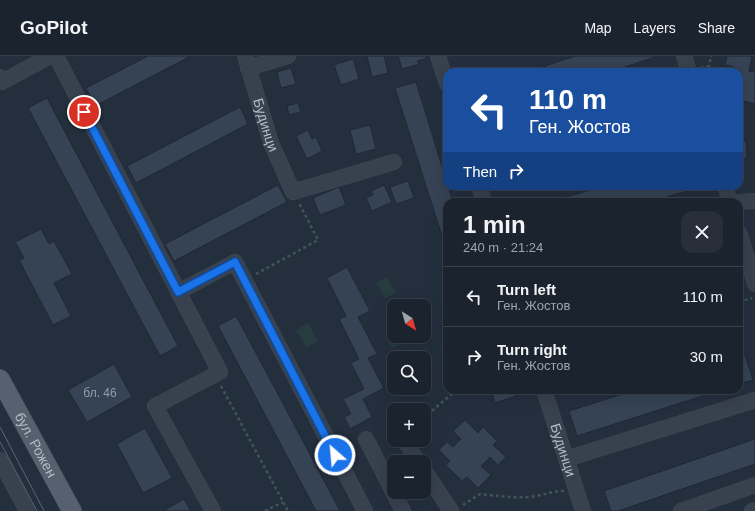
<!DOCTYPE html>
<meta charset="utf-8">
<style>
body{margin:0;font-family:Arial,sans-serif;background:#282f3a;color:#f1f3f6;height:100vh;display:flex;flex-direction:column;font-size:15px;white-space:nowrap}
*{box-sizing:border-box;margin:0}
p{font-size:13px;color:#a0a4aa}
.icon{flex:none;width:22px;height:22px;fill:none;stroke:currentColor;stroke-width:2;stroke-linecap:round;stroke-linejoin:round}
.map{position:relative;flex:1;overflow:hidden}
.side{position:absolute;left:443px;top:142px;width:300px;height:196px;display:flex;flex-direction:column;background:#1b232e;border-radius:12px;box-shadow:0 4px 16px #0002,0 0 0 1px #39404a}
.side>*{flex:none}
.banner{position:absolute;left:443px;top:12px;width:300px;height:122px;border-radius:12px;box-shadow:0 4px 16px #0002,0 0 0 1px #39404a;background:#1a4fa0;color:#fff;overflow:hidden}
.needle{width:26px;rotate:143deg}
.controls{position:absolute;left:387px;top:243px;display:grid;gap:8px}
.controls a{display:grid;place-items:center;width:44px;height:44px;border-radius:8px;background:#1b232e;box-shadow:0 4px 16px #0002,0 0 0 1px #39404a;font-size:20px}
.pin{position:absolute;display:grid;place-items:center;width:34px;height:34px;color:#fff;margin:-17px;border:2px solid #fff;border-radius:50%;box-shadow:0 1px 4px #0007}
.me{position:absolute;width:44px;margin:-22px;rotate:333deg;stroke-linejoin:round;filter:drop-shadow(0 0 3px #0008)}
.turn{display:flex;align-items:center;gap:14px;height:84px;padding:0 20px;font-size:18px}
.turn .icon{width:52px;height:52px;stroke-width:2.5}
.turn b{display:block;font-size:28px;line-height:34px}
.then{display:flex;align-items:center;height:38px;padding:0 20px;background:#0003;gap:8px;font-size:15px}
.round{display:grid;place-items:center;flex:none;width:42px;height:42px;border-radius:12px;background:#282f3a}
.summary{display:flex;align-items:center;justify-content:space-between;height:68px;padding:0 20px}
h1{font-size:24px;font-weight:700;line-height:30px}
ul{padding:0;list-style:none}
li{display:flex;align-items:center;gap:12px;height:60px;padding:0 20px;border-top:1px solid #39404a}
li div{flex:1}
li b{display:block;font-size:15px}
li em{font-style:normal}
header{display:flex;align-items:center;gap:24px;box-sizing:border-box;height:56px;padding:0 20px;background:#1b232e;border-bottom:1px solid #39404a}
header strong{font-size:19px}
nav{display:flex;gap:22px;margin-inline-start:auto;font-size:14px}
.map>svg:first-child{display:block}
.green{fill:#263c3f}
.building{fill:#364354;stroke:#1f2835}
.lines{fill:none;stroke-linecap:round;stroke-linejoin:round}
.minor-casing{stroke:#414a57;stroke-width:16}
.major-casing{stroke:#414a57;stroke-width:20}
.path{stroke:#3f5557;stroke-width:2.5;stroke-dasharray:3 3;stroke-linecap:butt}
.minor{stroke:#38414e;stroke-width:15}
.major{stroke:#56606e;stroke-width:19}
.tram{stroke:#5a6575;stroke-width:1}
.route-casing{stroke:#114b97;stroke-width:10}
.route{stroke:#1a73e8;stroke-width:7}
.labels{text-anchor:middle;stroke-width:4;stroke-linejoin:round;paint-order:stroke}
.number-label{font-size:12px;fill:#929caa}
.street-label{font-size:14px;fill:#b4bcc9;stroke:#1d2633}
</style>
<header>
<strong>GoPilot</strong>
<nav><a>Map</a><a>Layers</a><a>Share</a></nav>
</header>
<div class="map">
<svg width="755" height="455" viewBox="0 0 755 455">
<rect width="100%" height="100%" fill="#242f3e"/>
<g class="green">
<path d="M387,221L396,237L385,242L376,227Z"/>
<path d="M308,267L318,285L306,292L296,274Z"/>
<path d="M394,275V280H403L406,285L392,292L386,279Z"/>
</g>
<g class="building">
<path d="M148,0H191L95,50L86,32Z"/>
<path d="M367,0H384L388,17L372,21Z"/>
<path d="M398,0H426L427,2L417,5L419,8L402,13Z"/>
<path d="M575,0H658L610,16H527Z"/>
<path d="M727,0H752L749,15L755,16V48L743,45L742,48H739V16H733L734,11L725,9Z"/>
<path d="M353,3L359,23L341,29L334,9Z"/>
<path d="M291,12L296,28L281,32L277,16Z"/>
<path d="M416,26L453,146H447V196L395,32Z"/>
<path d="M47,42L178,290L160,300L28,52Z"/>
<path d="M298,47L301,56L289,59L287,50Z"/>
<path d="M240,51L248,68L136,127L127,110Z"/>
<path d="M370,69L376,93L356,98L350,74Z"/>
<path d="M308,74L312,83L316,81L322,95L307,103L296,80Z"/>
<path d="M746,85L747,102L739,103V86Z"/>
<path d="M408,125L414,142L396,148L390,131Z"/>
<path d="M278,129L287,146L174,205L165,188Z"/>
<path d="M384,129L392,146L372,155L366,142L373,139L371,135Z"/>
<path d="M603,130H697V132L650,146H550Z"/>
<path d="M339,131L346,149L320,159L313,142Z"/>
<path d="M41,173L49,188L54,185L72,218L54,227L71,260L53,269L19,204L24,202L15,186Z"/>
<path d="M347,211L370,255L358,261L377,298L368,302L384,332L363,343L372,361L350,373L344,361L351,358L343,343L364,333L351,307L359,303L339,263L346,260L327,222Z"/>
<path d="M236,260L278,338L340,455H316L218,270Z"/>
<path d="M745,299L753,324L739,328V301Z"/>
<path d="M114,308L132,341L87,366L68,334Z"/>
<path d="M491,334H514L516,340L495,347Z"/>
<path d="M635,334H721L577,380L569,355Z"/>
<path d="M465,364L478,377L483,371L497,385L493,389L506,401L498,409L490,401L481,410L491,419L478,432L467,421L462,425L446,409L450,405L439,394L447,386L453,391L461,383L453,375Z"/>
<path d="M145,372L172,422L143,437L117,388Z"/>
<path d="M755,383V408L618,455H611L604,435Z"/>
<path d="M184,443L191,455H163Z"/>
</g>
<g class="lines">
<g class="minor-casing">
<g id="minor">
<path d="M56,0L220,316L155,350L213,455"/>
<path id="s1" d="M245,0L271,87L293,136L394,106"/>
<path d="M438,0L447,28"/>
<path d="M684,0L689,16"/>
<path d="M248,12L288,0"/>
<path d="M0,21L2,26L50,0"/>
<path d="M479,130L484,146"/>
<path d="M725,130L730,146"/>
<path d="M739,146L755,145"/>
<path d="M739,176L755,228"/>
<path d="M178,236L235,206L365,455"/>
<path id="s2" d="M544,334L583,455"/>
<path d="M366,383L403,455"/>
<path d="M405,385L418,406"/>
<path d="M566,403L755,344"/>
<path d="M0,404L27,455"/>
<path d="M424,414L451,455"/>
<path d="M681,455L755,429"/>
<path d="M752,455L755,454"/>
</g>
</g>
<g class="major-casing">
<g id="major">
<path id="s3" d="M0,323L72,455"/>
</g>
</g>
<g class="path">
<path d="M701,12L709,10L711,0"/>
<path d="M256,218L318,184L299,147"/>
<path d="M739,246L752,242"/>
<path d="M221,330L288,455"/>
<path d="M424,364L435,352L457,334"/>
<path d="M463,449L480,438C499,440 517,443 536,440C546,438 554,435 564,435"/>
<path d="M265,455L283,446"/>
</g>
<use href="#minor" class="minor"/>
<use href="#major" class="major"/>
<g class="tram">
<path d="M0,371L44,455"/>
<path d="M0,386L37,455"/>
</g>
</g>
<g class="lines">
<g class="route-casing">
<path id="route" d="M84,56L178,236L235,206L335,399"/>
</g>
<use href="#route" class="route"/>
</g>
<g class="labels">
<g class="number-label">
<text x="100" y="341">бл. 46</text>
</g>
<g class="street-label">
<text dy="5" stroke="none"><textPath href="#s1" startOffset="72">Будинци</textPath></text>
<text dy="5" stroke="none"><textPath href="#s3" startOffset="75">бул. Рожен</textPath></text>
<text dy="5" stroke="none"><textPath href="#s2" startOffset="63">Будинци</textPath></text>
</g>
</g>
</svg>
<div class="controls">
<a><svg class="needle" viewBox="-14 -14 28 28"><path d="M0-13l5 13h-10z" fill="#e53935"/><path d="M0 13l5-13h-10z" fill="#a0a4aa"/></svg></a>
<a><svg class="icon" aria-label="search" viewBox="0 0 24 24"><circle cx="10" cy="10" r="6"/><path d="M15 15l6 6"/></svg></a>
<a>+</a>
<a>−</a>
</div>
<div class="pin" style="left:84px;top:56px;background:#d93025"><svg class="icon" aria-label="arrive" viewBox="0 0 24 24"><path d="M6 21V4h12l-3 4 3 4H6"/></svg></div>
<svg class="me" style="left:335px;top:399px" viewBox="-20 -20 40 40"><circle r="17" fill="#1a73e8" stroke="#fff" stroke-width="3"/><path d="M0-11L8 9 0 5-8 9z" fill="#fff"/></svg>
<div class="banner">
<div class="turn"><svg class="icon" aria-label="left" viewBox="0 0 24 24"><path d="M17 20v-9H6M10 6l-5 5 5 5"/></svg><div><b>110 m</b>Ген. Жостов</div></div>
<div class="then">Then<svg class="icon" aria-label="right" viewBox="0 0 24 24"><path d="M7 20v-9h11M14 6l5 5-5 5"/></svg></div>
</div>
<section class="side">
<div class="summary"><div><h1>1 min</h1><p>240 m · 21:24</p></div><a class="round"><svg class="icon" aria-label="close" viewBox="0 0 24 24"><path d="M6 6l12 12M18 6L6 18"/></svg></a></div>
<ul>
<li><svg class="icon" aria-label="left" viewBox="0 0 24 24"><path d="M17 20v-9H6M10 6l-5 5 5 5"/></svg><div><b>Turn left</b><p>Ген. Жостов</p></div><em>110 m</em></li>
<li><svg class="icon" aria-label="right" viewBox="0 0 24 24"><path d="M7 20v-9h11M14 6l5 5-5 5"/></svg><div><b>Turn right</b><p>Ген. Жостов</p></div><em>30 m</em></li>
</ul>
</section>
</div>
